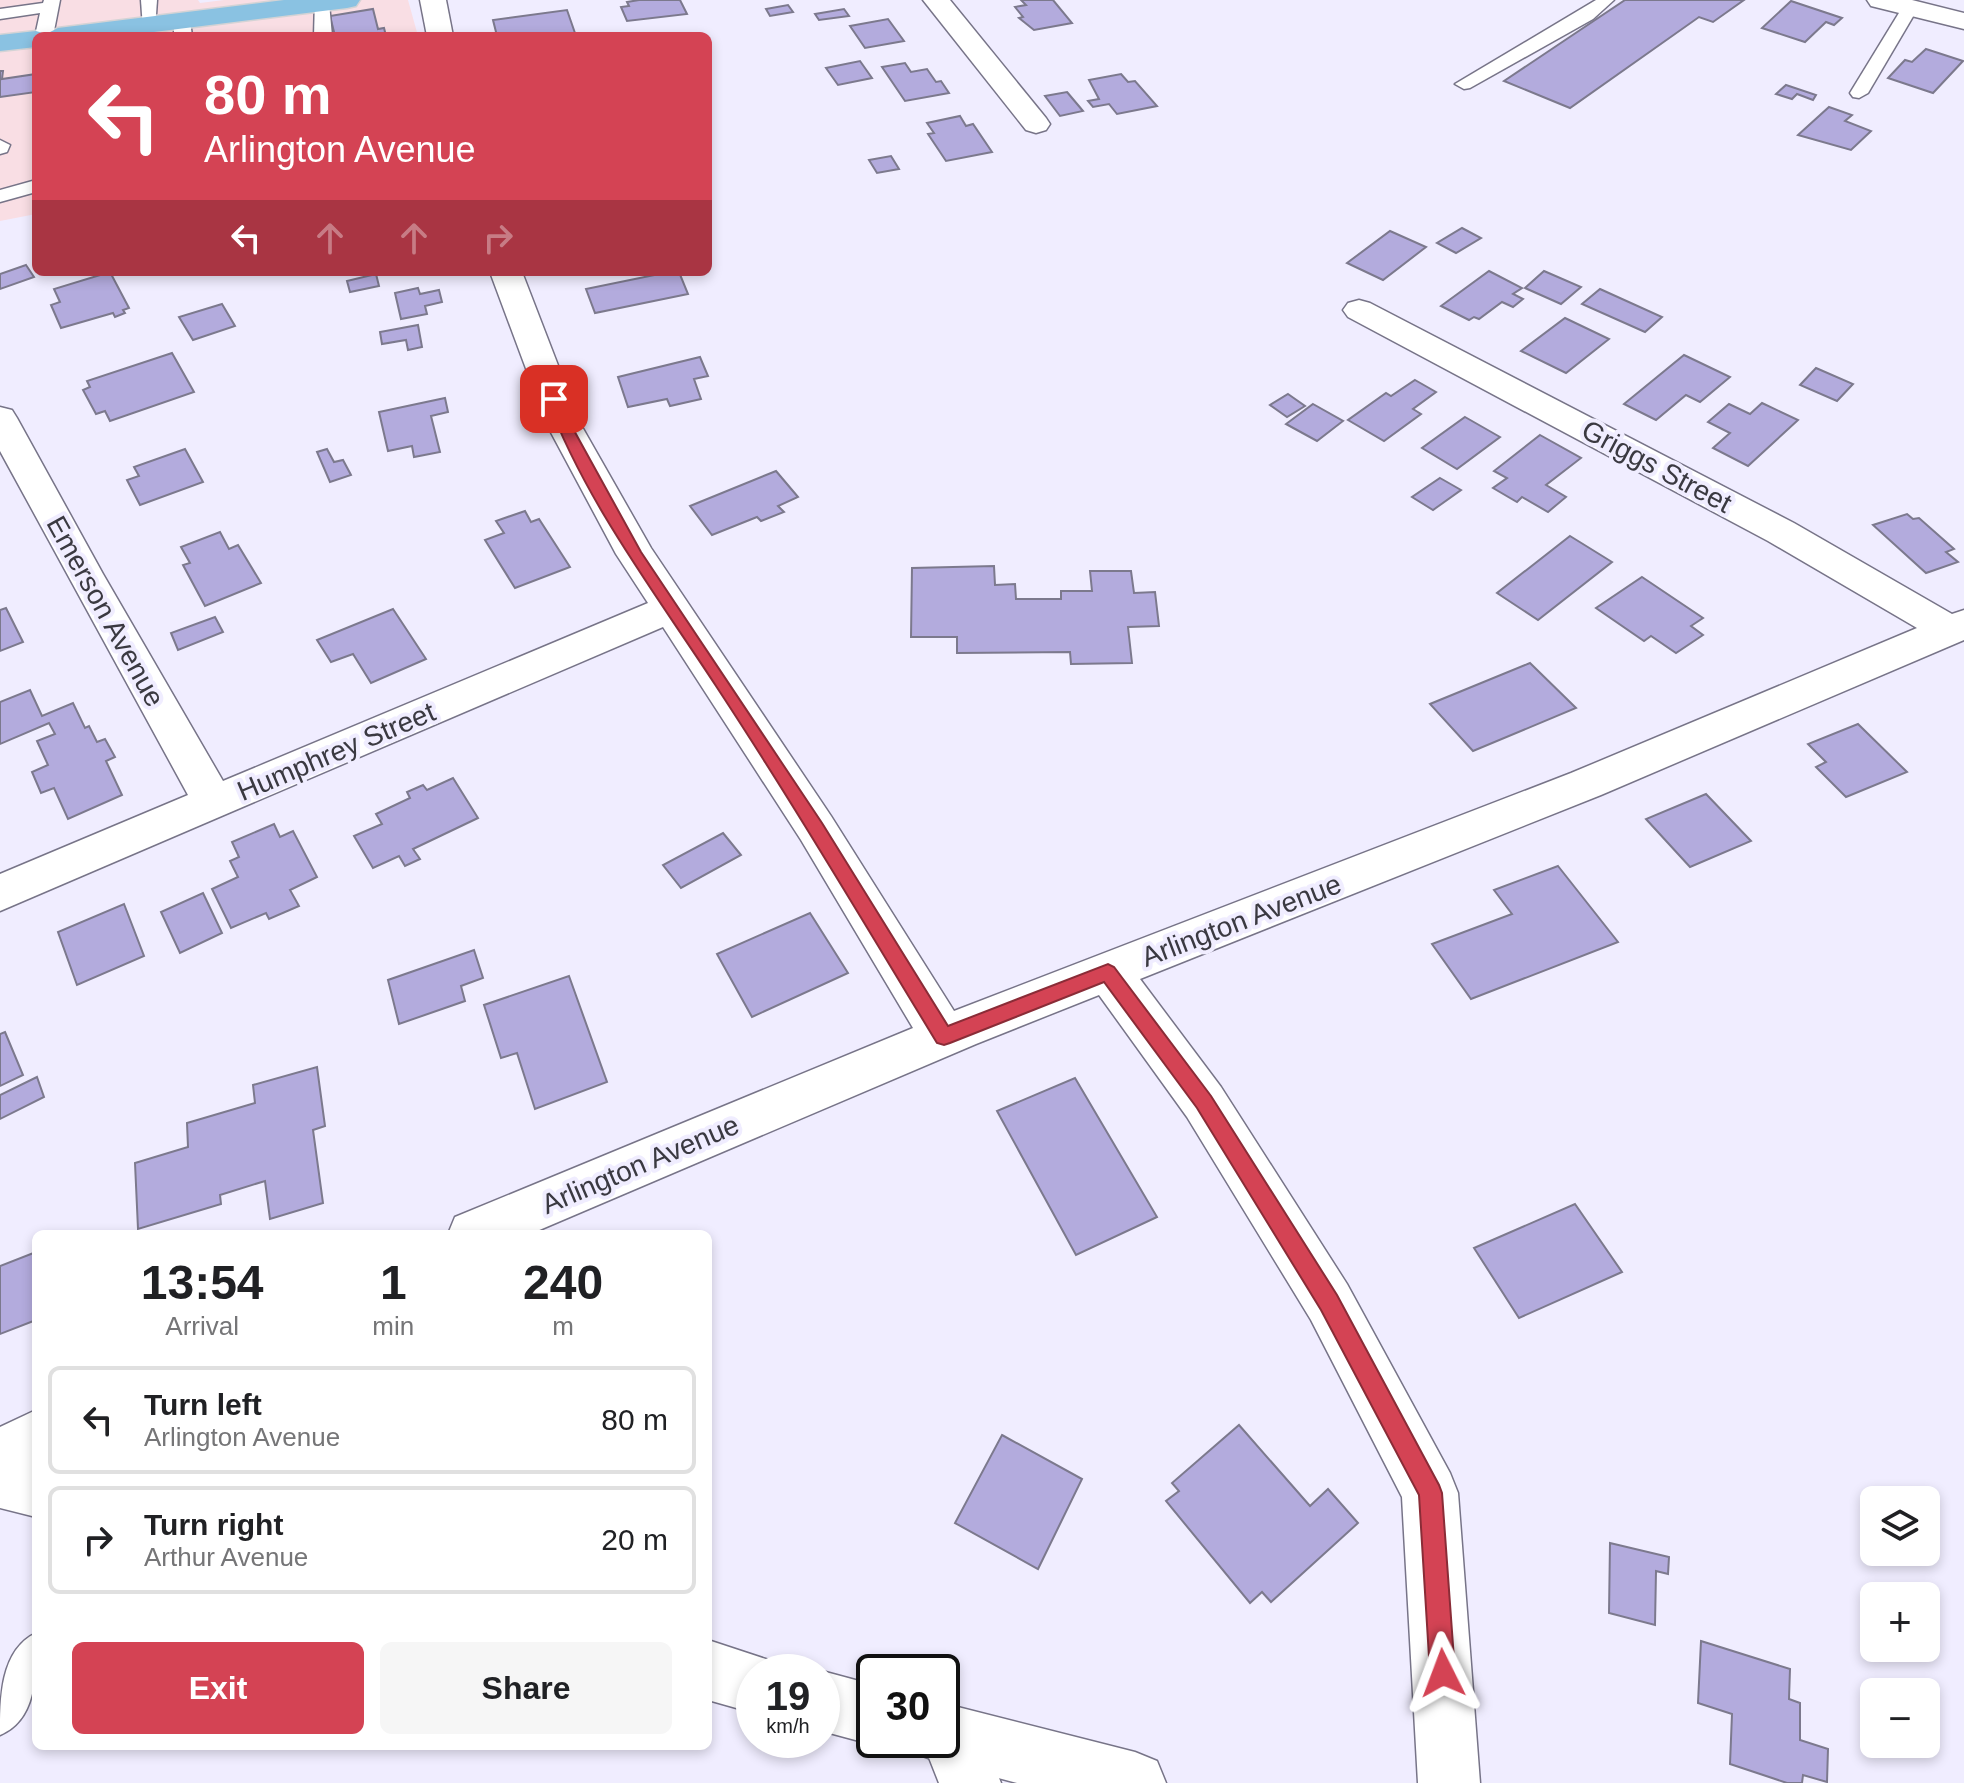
<!DOCTYPE html>
<meta charset="utf-8">
<style>
body{margin:0;font-family:Arial,sans-serif;background:#f6f6f6;color:#202124;height:100vh;display:flex;flex-direction:column;font-size:30px;white-space:nowrap}
*{box-sizing:border-box;margin:0}
p{font-size:26px;color:#757577}
.icon{flex:none;width:44px;height:44px;fill:none;stroke:currentColor;stroke-width:2;stroke-linecap:round;stroke-linejoin:round}
.map{position:relative;flex:1;overflow:hidden}
.details{position:absolute;left:32px;top:1230px;width:680px;height:520px;display:flex;flex-direction:column;background:#fff;border-radius:12px;box-shadow:0 4px 12px #0003}
.details>*{flex:none}
.hud{position:absolute;left:32px;top:32px;width:680px;height:244px;border-radius:12px;box-shadow:0 4px 12px #0003;background:#d44354;color:#fff;overflow:hidden}
.tools{position:absolute;left:1860px;top:1486px;display:grid;gap:16px}
.tools a{display:grid;place-items:center;width:80px;height:80px;border-radius:12px;background:#fff;box-shadow:0 4px 12px #0003;font-size:40px}
.speed{position:absolute;left:736px;top:1654px;display:flex;gap:16px;font-size:40px;font-weight:700;text-align:center}
.speed>*{display:grid;place-content:center;width:104px;height:104px;border-radius:50%;background:#fff;box-shadow:0 4px 12px #0003;line-height:1}
.speed small{font-size:20px;font-weight:400}
.speed .limit{border:4px solid #111;border-radius:12px;background:#fff;color:#111}
.pin{position:absolute;display:grid;place-items:center;width:68px;height:68px;color:#fff;margin:-34px;border-radius:16px;box-shadow:0 4px 12px #0006}
.me{position:absolute;width:88px;margin:-44px;rotate:357deg;stroke-linejoin:round;filter:drop-shadow(0 0 6px #0008)}
.turn{display:flex;align-items:center;gap:28px;height:168px;padding:0 40px;font-size:36px}
.turn .icon{width:104px;height:104px;stroke-width:2.5}
.turn b{display:block;font-size:56px;line-height:68px}
.lanes{display:flex;align-items:center;height:76px;padding:0 40px;background:#0003;justify-content:center;gap:40px;direction:ltr}
.lanes .off{opacity:.35}
.eta{display:flex;justify-content:space-evenly;align-items:center;height:136px;text-align:center}
.eta b{font-size:48px;font-weight:700;line-height:56px}
.action{display:flex;gap:16px;margin-top:auto;padding:16px 40px}
.action a{flex:1;height:92px;border-radius:12px;background:#d44354;color:#fff;font-size:32px;font-weight:700;line-height:92px;text-align:center}
.action a+a{background:#f6f6f6;color:#202124}
ul{padding:0;list-style:none}
li{display:flex;align-items:center;gap:24px;height:108px;margin:0 16px 12px;padding:0 24px;border:4px solid #e0e0e0;border-radius:12px}
li div{flex:1}
li b{display:block;font-size:30px}
li em{font-style:normal}
.map>svg:first-child{display:block}
.commercial{fill:#f9dee4}
.building{fill:#b3abdd;stroke:#7c798d;stroke-width:2}
.lines{fill:none;stroke-linecap:round;stroke-linejoin:round}
.service-casing{stroke:#777488;stroke-width:3}
.minor-casing{stroke:#777488;stroke-width:3}
.secondary-casing{stroke:#777488;stroke-width:3}
.primary-casing{stroke:#d4d3d5;stroke-width:3}
.service{fill:#fff;fill-rule:evenodd}
.minor{fill:#fff;fill-rule:evenodd}
.secondary{fill:#fff;fill-rule:evenodd}
.primary{fill:#8ac2e2;fill-rule:evenodd}
.route{fill:#d44354;stroke:#8a2c37;stroke-width:2}
.labels{text-anchor:middle;stroke-width:8;stroke-linejoin:round;paint-order:stroke}
.street-label{font-size:28px;fill:#3a3941;stroke:#f0edff}
</style>
<div class="map">
<svg width="1964" height="1783" viewBox="0 0 1964 1783">
<rect width="100%" height="100%" fill="#f0edff"/>
<path class="commercial" d="M0,0H198L200,3L224,0H408L418,36H36V214L0,221Z"/>
<g class="building">
<path d="M639,0H680L687,14L627,21L621,7L629,6L627,2Z"/>
<path d="M1021,0H1053L1072,23L1034,30L1019,18L1023,17L1015,7L1026,5Z"/>
<path d="M1625,0H1744L1713,22L1699,17L1570,108L1504,81Z"/>
<path d="M1791,1L1842,18L1834,25L1826,22L1805,42L1762,28Z"/>
<path d="M788,5L793,12L770,16L766,9Z"/>
<path d="M373,9L378,29L384,28L386,36H335L330,16Z"/>
<path d="M844,9L849,16L819,20L815,14Z"/>
<path d="M567,10L576,36H497L493,20Z"/>
<path d="M888,19L904,41L865,48L850,26Z"/>
<path d="M1926,49L1963,61L1933,93L1888,78L1905,60L1912,62Z"/>
<path d="M860,61L872,78L838,85L826,68Z"/>
<path d="M905,63L911,72L927,69L936,82L941,81L949,93L905,101L882,67Z"/>
<path d="M0,71H3L2,79L36,74V92L0,97Z"/>
<path d="M1121,74L1128,82L1135,81L1157,106L1117,114L1109,104L1093,107L1088,101L1099,99L1089,80Z"/>
<path d="M1786,85L1816,95L1813,100L1797,94L1792,99L1776,94Z"/>
<path d="M1067,92L1083,111L1060,116L1045,96Z"/>
<path d="M1829,107L1852,115L1845,121L1871,131L1851,150L1798,135Z"/>
<path d="M960,116L966,126L973,124L992,152L946,161L928,134L934,133L927,123Z"/>
<path d="M891,156L899,169L877,173L869,160Z"/>
<path d="M1462,228L1481,238L1456,253L1437,243Z"/>
<path d="M1390,231L1426,247L1383,280L1347,263Z"/>
<path d="M26,265L34,277L0,289V274Z"/>
<path d="M1489,271L1522,288L1513,294L1523,299L1513,307L1502,302L1479,319L1474,317L1469,320L1441,306Z"/>
<path d="M1544,271L1581,287L1561,304L1525,288Z"/>
<path d="M110,272L129,308L123,310L125,313L115,317L113,313L61,328L51,305L60,302L54,289Z"/>
<path d="M669,272H679L688,294L595,313L586,289Z"/>
<path d="M376,274L379,286L350,292L347,281Z"/>
<path d="M418,288L420,294L439,290L442,302L425,306L427,314L401,319L395,293Z"/>
<path d="M1600,289L1662,317L1645,332L1582,304Z"/>
<path d="M222,304L235,326L193,340L179,317Z"/>
<path d="M1565,318L1609,339L1566,373L1521,351Z"/>
<path d="M418,325L422,347L408,350L406,340L382,344L380,332Z"/>
<path d="M172,353L194,392L110,421L105,411L96,414L83,390L90,387L87,381Z"/>
<path d="M1684,355L1730,377L1700,402L1686,395L1656,420L1624,404Z"/>
<path d="M700,357L708,376L694,379L701,399L670,406L667,399L628,407L618,377Z"/>
<path d="M1816,368L1853,384L1837,401L1800,385Z"/>
<path d="M1415,380L1436,392L1413,409L1421,414L1384,441L1348,420L1386,393L1391,396Z"/>
<path d="M1288,394L1305,406L1287,417L1270,405Z"/>
<path d="M445,398L448,412L431,416L440,452L414,457L412,446L388,451L379,412Z"/>
<path d="M1762,403L1798,420L1748,466L1713,448L1730,433L1708,422L1729,404L1750,414Z"/>
<path d="M1313,404L1343,421L1317,441L1286,424Z"/>
<path d="M1465,417L1500,437L1457,469L1422,448Z"/>
<path d="M1540,435L1581,458L1546,485L1566,497L1548,512L1522,497L1517,502L1493,488L1507,478L1494,471Z"/>
<path d="M185,449L203,482L140,505L127,480L139,476L134,467Z"/>
<path d="M327,449L334,462L343,460L351,475L330,482L317,452Z"/>
<path d="M776,471L798,497L778,506L784,512L761,521L757,517L712,535L690,506Z"/>
<path d="M1440,478L1461,490L1433,510L1412,497Z"/>
<path d="M525,511L531,522L539,519L570,567L515,588L485,540L504,533L496,521Z"/>
<path d="M1907,514L1913,519L1919,518L1954,549L1946,552L1958,562L1926,573L1873,525Z"/>
<path d="M220,532L229,549L238,545L261,583L205,606L183,565L190,563L181,547Z"/>
<path d="M1570,536L1612,562L1538,620L1497,593Z"/>
<path d="M994,566L995,585L1015,584L1016,599H1061V591H1092L1090,571H1131L1134,593L1155,592L1159,626L1128,627L1132,663L1071,664L1070,652L957,653V637H911L912,568Z"/>
<path d="M1642,577L1703,618L1691,626L1703,635L1676,653L1651,636L1644,641L1596,608Z"/>
<path d="M6,608L23,642L0,651V610Z"/>
<path d="M393,609L426,659L371,683L353,654L331,662L317,640Z"/>
<path d="M215,617L223,632L178,650L171,633Z"/>
<path d="M1530,663L1576,708L1473,751L1430,704Z"/>
<path d="M30,690L42,716L73,703L85,728L89,726L97,742L105,739L115,757L106,761L122,795L68,819L54,788L41,793L32,772L48,765L37,741L55,734L49,723L0,744V702Z"/>
<path d="M1858,724L1907,772L1846,797L1816,767L1826,762L1808,744Z"/>
<path d="M453,778L478,818L413,849L420,859L405,866L399,856L373,868L354,836L382,824L376,814L410,798L407,792L423,785L427,790Z"/>
<path d="M1706,794L1751,841L1690,867L1646,819Z"/>
<path d="M274,824L280,837L293,831L317,877L290,890L299,906L269,919L266,913L231,928L212,889L238,877L230,861L239,857L232,842Z"/>
<path d="M723,833L741,855L681,888L663,865Z"/>
<path d="M1558,866L1618,942L1471,999L1432,944L1512,914L1494,890Z"/>
<path d="M203,893L222,933L180,953L161,912Z"/>
<path d="M124,904L144,956L77,985L58,932Z"/>
<path d="M810,913L848,973L752,1017L717,954Z"/>
<path d="M474,950L483,978L461,986L465,1001L399,1024L388,980Z"/>
<path d="M569,976L607,1082L535,1109L517,1053L501,1058L484,1005Z"/>
<path d="M5,1032L23,1075L0,1086V1034Z"/>
<path d="M317,1067L325,1126L313,1130L323,1203L270,1219L265,1181L220,1195L221,1204L138,1229L135,1163L188,1147L187,1123L255,1103L253,1085Z"/>
<path d="M37,1077L44,1097L0,1119V1095Z"/>
<path d="M1075,1078L1157,1217L1076,1255L997,1111Z"/>
<path d="M1575,1204L1622,1272L1519,1318L1474,1248Z"/>
<path d="M36,1252V1320L0,1334V1266Z"/>
<path d="M1239,1425L1310,1506L1328,1489L1358,1523L1271,1602L1262,1592L1250,1603L1166,1501L1179,1491L1172,1483Z"/>
<path d="M1002,1435L1082,1479L1038,1569L955,1523Z"/>
<path d="M708,1438L711,1498L708,1499Z"/>
<path d="M1610,1543L1669,1557L1668,1574L1656,1571L1655,1625L1609,1613Z"/>
<path d="M1701,1641L1790,1669L1789,1699L1800,1703V1740L1828,1749L1827,1782L1803,1775L1802,1783H1787L1730,1764L1732,1714L1698,1703Z"/>
</g>
<g class="lines">
<g class="service-casing">
<g id="service">
<path d="M44,0H60L53,36H35L40,13L0,19V9L43,3Z"/>
<path d="M141,0H157L155,29H143Z"/>
<path d="M315,0H327L329,3L332,36H314Z"/>
<path d="M1596,0H1614L1593,19L1470,88L1464,89L1455,84Z"/>
<path d="M1910,3L1918,8L1868,93L1859,98L1853,97L1850,93L1902,8Z"/>
<path d="M182,16L190,21L192,36H174V21Z"/>
<path d="M0,140L10,145L7,152L0,154Z"/>
<path d="M36,180V192L0,202V190Z"/>
<path d="M36,1633C36,1669 39,1719 0,1735C0,1699 0,1650 36,1633Z"/>
</g>
</g>
<g class="minor-casing">
<g id="minor">
<path d="M420,0H446L453,36H427Z"/>
<path d="M923,0H950L1046,118L1050,124L1046,130L1036,133L1026,130Z"/>
<path d="M490,272H522L581,425L651,548L831,816L954,1011L1571,773L1917,628L1768,541L1348,317L1343,310L1348,303L1359,300L1370,303L1794,523L1952,614L1964,610V640L1601,795L1140,979L1221,1087L1347,1284L1450,1473L1458,1493L1480,1783H1418L1402,1497L1311,1320L1187,1117L1099,995L976,1044L530,1234H448L455,1217L913,1028L801,840L663,627L0,911V874L188,795L0,451V407L12,410L17,418L103,574L223,781L648,603L616,554L547,425Z"/>
<path d="M36,1410V1467L0,1485V1427Z"/>
<path d="M951,1705L973,1713L1001,1783H939L922,1740H942V1708Z"/>
</g>
</g>
<g class="secondary-casing">
<g id="secondary">
<path d="M1867,0H1912L1964,13V29L1871,6Z"/>
<path d="M0,1452L36,1461V1517L0,1508Z"/>
<path d="M708,1640L775,1662L779,1672H754V1713L708,1700Z"/>
<path d="M822,1671L874,1685V1740H887L874,1745L822,1731V1672H819Z"/>
<path d="M942,1703L1135,1752L1157,1761L1166,1783H1017L942,1763L920,1755L914,1740H942Z"/>
</g>
</g>
<g class="primary-casing">
<path id="primary" d="M284,0H360L356,6L347,8L122,36H36V47L0,51V35L36,31L46,34L58,28Z"/>
</g>
<use href="#service" class="service"/>
<use href="#minor" class="minor"/>
<use href="#secondary" class="secondary"/>
<use href="#primary" class="primary"/>
</g>
<path class="route" d="M554,395L561,399L571,425L641,552L822,823L948,1026L1108,964L1114,967L1211,1096L1337,1295L1439,1485L1442,1493L1455,1673L1452,1682L1443,1685L1434,1682L1430,1673L1419,1495L1321,1310L1197,1108L1104,982L950,1043L944,1045L937,1043C864,923 793,803 716,686C656,594 586,503 547,399Z"/>
<g class="labels">
<g class="street-label">
<text transform="translate(1657 466) rotate(28)" y="10">Griggs Street</text>
<text transform="translate(106 611) rotate(61)" y="10">Emerson Avenue</text>
<text transform="translate(336 751) rotate(-23)" y="10">Humphrey Street</text>
<text transform="translate(1241 920) rotate(-21)" y="10">Arlington Avenue</text>
<text transform="translate(640 1164) rotate(-23)" y="10">Arlington Avenue</text>
</g>
</g>
</svg>
<div class="tools">
<a><svg class="icon" aria-label="layers" viewBox="0 0 24 24"><path d="M12 4l9 5-9 5-9-5zM3 14l9 5 9-5"/></svg></a>
<a>+</a>
<a>−</a>
</div>
<div class="speed"><div>19<small>km/h</small></div><div class="limit">30</div></div>
<div class="pin" style="left:554px;top:399px;background:#d93025"><svg class="icon" aria-label="arrive" viewBox="0 0 24 24"><path d="M6 21V4h12l-3 4 3 4H6"/></svg></div>
<svg class="me" style="left:1443px;top:1673px" viewBox="-20 -20 40 40"><path d="M0-17L14 15 0 8-14 15z" fill="#d44354" stroke="#fff" stroke-width="4"/></svg>
<div class="hud">
<div class="turn"><svg class="icon" aria-label="left" viewBox="0 0 24 24"><path d="M17 20v-9H6M10 6l-5 5 5 5"/></svg><div><b>80 m</b>Arlington Avenue</div></div>
<div class="lanes"><svg class="icon" aria-label="left" viewBox="0 0 24 24"><path d="M17 20v-9H6M10 6l-5 5 5 5"/></svg><svg class="icon off" aria-label="ahead" viewBox="0 0 24 24"><path d="M12 20V5M6 11l6-6 6 6"/></svg><svg class="icon off" aria-label="ahead" viewBox="0 0 24 24"><path d="M12 20V5M6 11l6-6 6 6"/></svg><svg class="icon off" aria-label="right" viewBox="0 0 24 24"><path d="M7 20v-9h11M14 6l5 5-5 5"/></svg></div>
</div>
<section class="details">
<div class="eta">
<div><b>13:54</b><p>Arrival</p></div>
<div><b>1</b><p>min</p></div>
<div><b>240</b><p>m</p></div>
</div>
<ul>
<li><svg class="icon" aria-label="left" viewBox="0 0 24 24"><path d="M17 20v-9H6M10 6l-5 5 5 5"/></svg><div><b>Turn left</b><p>Arlington Avenue</p></div><em>80 m</em></li>
<li><svg class="icon" aria-label="right" viewBox="0 0 24 24"><path d="M7 20v-9h11M14 6l5 5-5 5"/></svg><div><b>Turn right</b><p>Arthur Avenue</p></div><em>20 m</em></li>
</ul>
<div class="action"><a>Exit</a><a>Share</a></div>
</section>
</div>
